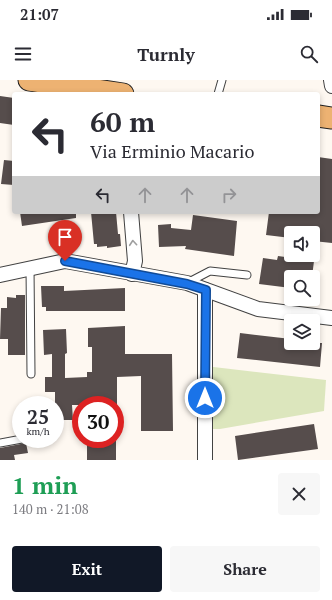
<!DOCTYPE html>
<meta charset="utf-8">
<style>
body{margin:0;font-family:"PT Serif",serif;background:#f7f7f7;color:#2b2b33;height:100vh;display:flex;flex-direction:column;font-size:15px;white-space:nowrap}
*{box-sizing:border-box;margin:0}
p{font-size:13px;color:#7c7c81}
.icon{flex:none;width:22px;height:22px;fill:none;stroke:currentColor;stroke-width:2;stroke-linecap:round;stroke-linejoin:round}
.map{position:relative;height:380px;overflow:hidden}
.details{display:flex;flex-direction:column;background:#fff;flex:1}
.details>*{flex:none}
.banner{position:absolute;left:12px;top:12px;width:308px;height:122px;border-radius:4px;box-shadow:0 2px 6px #0003;background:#fff;color:#2b2b33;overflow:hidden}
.controls{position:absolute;left:284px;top:146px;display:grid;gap:8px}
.controls a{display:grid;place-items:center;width:36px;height:36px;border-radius:4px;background:#fff;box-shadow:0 2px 6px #0003;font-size:20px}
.speed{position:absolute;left:12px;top:316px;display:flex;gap:8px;font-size:20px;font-weight:700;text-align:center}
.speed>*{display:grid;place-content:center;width:52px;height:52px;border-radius:50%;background:#fff;box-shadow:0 2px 6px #0003;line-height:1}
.speed small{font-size:10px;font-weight:400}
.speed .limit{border:6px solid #d22;background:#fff;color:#111}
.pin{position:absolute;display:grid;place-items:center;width:34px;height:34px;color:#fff;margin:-41px -17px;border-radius:50% 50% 50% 0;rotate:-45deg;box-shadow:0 0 4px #0007}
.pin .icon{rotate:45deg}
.me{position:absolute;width:44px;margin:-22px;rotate:0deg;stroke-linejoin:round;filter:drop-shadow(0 0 3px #0008)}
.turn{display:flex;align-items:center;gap:14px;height:84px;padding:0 12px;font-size:18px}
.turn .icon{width:52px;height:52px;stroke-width:2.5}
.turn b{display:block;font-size:28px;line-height:34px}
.lanes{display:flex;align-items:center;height:38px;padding:0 12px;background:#0003;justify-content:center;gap:20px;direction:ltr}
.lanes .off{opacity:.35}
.round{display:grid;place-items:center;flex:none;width:42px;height:42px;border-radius:4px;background:#f7f7f7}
.headline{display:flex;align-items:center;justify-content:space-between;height:68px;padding:0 12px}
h1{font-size:24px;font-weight:600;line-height:30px;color:#1e9e55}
.button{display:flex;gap:8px;margin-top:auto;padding:8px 12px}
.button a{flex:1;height:46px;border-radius:4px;background:#111827;color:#fff;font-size:16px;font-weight:600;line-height:46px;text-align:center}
.button a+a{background:#f7f7f7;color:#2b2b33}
.status{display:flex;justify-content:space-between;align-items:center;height:28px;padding:0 20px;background:#fff;direction:ltr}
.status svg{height:11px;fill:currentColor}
header{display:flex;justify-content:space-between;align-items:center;height:52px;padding:0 12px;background:#fff;font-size:18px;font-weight:600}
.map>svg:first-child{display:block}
.park{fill:#dce6bd}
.building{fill:#564d4c}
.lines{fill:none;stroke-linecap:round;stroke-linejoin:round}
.lane-casing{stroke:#424242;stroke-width:9}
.street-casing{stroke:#424242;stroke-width:16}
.primary-casing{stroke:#202020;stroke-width:23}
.lane{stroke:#fff;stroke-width:7}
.street{stroke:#fff;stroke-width:14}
.primary{stroke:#edb272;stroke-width:21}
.oneway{stroke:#9f9f9f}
.route-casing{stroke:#114b97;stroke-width:10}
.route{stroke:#1a73e8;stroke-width:7}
</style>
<div class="status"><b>21:07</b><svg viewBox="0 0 49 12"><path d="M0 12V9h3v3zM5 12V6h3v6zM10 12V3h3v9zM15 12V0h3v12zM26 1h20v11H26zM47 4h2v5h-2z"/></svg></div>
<header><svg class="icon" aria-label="menu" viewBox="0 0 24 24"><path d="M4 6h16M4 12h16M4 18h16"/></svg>Turnly<svg class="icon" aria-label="search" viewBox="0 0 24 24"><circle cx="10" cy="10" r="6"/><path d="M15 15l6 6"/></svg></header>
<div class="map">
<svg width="332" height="380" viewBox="0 0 332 380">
<rect width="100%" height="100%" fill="#fef8f1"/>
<path class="park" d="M205,286L326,300L324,331L220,349H205Z"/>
<g class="building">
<path d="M0,16L14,18V45L0,43Z"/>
<path d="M318,77L332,79V163L313,161V153H291V158L266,155L269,132H318Z"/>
<path d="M4,80L14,81V105L1,104Z"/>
<path d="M20,132H76V138L22,146Z"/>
<path d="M91,132H116L118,154H120L121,166L107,168V166L97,167V164H94Z"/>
<path d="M193,135L237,141L234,176L185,169L186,166L159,167L158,145L171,144V148L191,150Z"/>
<path d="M278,176L314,181L312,197H291V208L259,204L263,178L277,180Z"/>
<path d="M41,206H64V211L125,208V231H46V227H42Z"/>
<path d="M16,215H25V275H8V259H0L1,228H7V217L16,218Z"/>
<path d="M125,246V274H172L173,351H141V296L117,297V325H72L73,340H55V312H45V297H52V274L44,275L43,250L66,249L67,273L65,274V298L87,297V292H92V267H88V248Z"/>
<path d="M240,253L291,259V263H322L320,287L237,278Z"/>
<path d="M314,344L318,369L238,380L235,356Z"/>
<path d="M116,360V380H87V361Z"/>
<path d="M26,363L28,373L14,375L15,380H0V368Z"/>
</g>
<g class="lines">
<g class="lane-casing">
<g id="lane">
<path d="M218,14L222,0"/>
<path d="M30,187L31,294"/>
<path d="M187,203L210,191L247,195"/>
<path d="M0,363L22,359"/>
</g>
</g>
<g class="street-casing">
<g id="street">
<path d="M331,0L332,6"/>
<path d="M131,132L135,181L132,194"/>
<path d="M0,195L65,181L187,203L258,229L332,238"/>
<path d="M205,380V210"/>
</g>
</g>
<g class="primary-casing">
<g id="primary">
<path d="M29,0L123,14"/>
<path d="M318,36L332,38"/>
</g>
</g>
<use href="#lane" class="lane"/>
<use href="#street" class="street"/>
<use href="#primary" class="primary"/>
</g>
<defs><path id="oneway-chevron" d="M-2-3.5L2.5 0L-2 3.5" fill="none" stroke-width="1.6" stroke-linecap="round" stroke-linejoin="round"/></defs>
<use class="oneway" href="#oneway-chevron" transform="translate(133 163) rotate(-95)"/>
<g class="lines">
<g class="route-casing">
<path id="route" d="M65,181L187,204L206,210L205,318"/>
</g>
<use href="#route" class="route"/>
</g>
</svg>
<div class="controls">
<a><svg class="icon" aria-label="sound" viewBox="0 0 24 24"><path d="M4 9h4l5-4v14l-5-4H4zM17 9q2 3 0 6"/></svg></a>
<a><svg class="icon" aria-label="search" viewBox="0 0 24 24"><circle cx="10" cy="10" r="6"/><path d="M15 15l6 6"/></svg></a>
<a><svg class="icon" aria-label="layers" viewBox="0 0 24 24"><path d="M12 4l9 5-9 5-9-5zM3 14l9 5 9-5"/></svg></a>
</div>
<div class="speed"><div>25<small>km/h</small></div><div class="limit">30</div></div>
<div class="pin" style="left:65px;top:181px;background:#d93025"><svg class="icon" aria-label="arrive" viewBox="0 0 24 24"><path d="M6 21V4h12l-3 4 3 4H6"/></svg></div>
<svg class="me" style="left:205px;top:318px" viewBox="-20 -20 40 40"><circle r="17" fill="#1a73e8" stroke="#fff" stroke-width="3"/><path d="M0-11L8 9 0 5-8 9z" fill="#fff"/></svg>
<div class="banner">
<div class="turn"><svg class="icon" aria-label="left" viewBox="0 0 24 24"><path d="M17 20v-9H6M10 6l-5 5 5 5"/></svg><div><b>60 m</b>Via Erminio Macario</div></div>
<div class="lanes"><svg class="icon" aria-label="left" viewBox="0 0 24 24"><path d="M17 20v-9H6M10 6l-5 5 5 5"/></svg><svg class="icon off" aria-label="ahead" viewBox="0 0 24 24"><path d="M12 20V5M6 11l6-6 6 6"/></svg><svg class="icon off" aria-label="ahead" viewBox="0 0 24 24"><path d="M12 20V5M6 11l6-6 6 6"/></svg><svg class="icon off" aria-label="right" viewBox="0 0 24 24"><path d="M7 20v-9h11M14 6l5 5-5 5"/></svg></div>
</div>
</div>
<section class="details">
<div class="headline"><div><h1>1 min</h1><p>140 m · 21:08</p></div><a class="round"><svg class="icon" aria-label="close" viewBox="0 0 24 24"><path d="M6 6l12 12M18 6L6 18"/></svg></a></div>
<div class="button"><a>Exit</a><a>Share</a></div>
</section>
